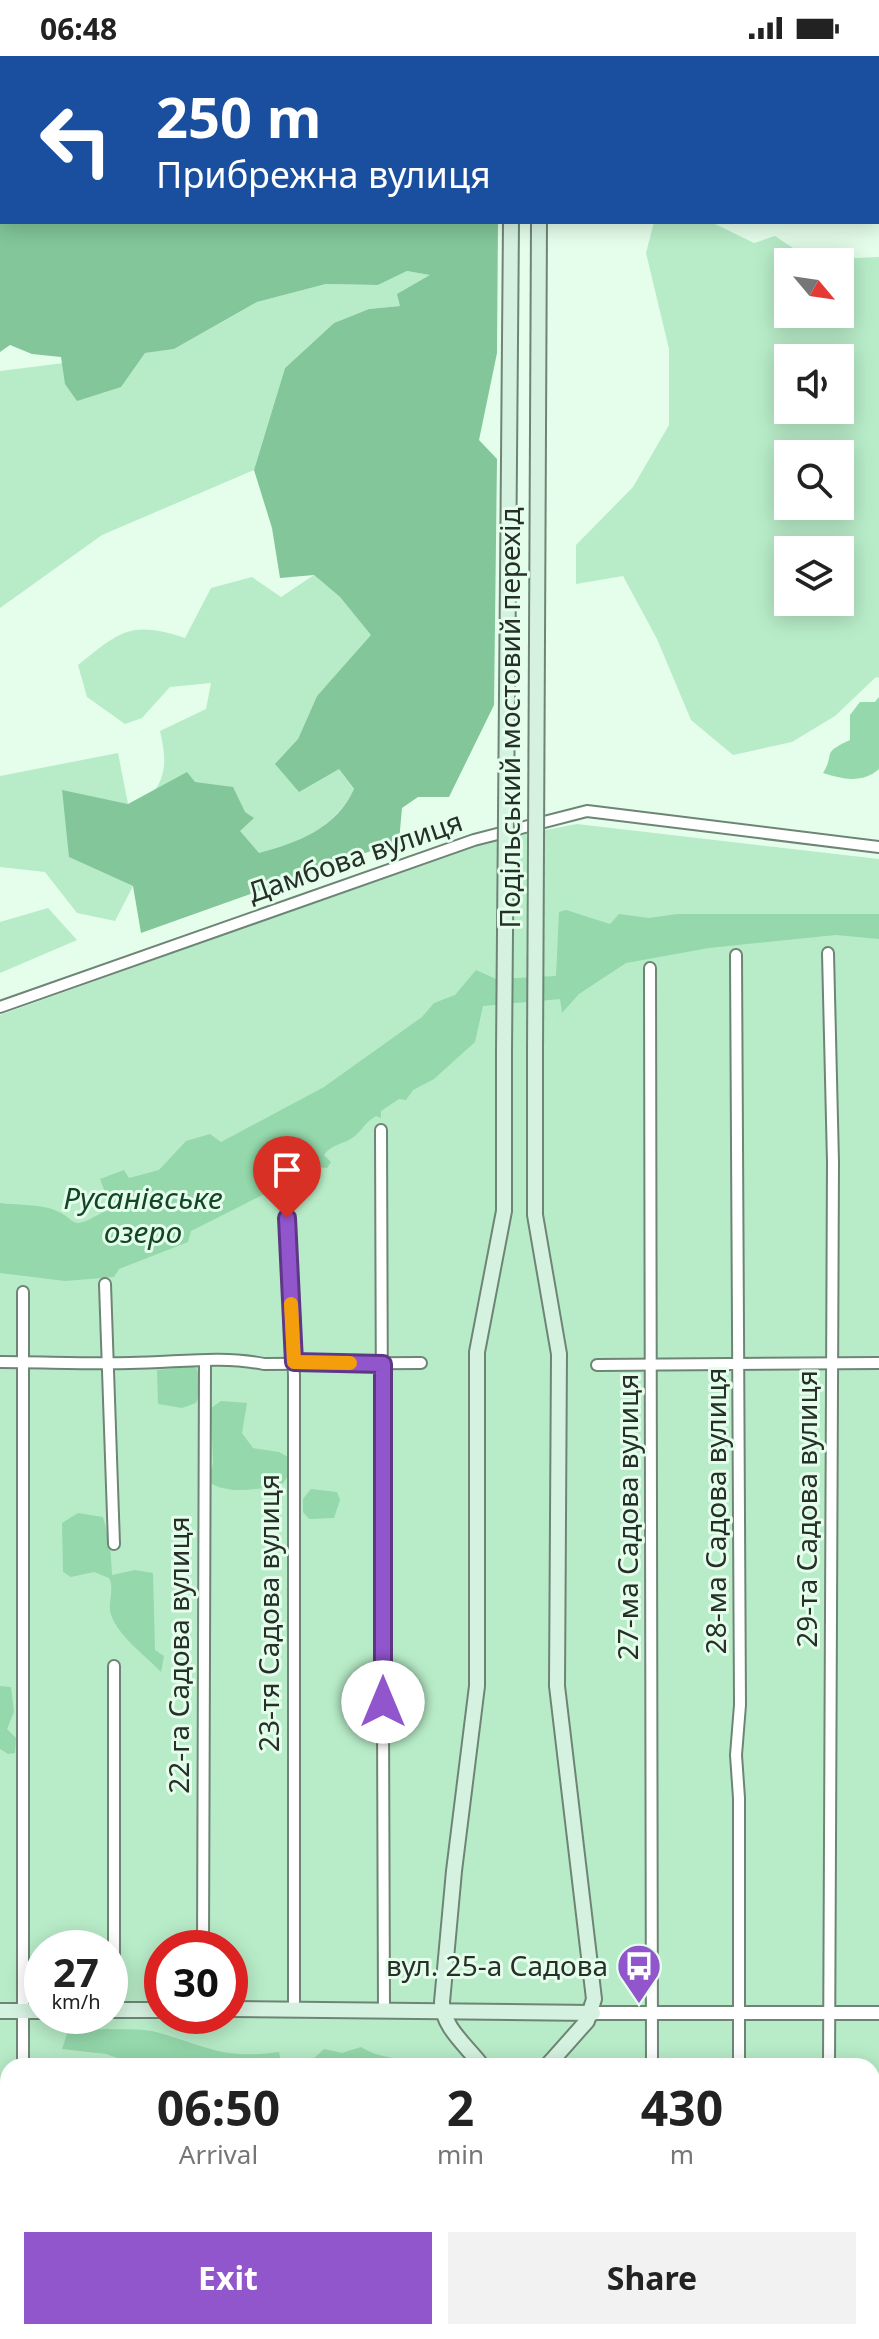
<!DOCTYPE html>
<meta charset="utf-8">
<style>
body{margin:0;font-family:"Noto Sans",sans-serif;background:#f2f2f2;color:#222;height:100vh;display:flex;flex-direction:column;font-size:30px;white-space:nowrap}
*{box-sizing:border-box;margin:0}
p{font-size:26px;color:#767676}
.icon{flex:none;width:44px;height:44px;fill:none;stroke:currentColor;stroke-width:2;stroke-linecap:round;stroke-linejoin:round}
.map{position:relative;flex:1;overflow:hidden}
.details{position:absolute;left:0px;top:2002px;width:880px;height:282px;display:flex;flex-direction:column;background:#fff;border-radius:24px 24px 0 0;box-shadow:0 4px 20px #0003}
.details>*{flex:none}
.hud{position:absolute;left:0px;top:0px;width:880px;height:168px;box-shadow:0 4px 20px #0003;background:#1a4fa0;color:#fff;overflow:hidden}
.needle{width:52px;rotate:119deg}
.controls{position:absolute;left:774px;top:192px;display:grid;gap:16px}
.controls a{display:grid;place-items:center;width:80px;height:80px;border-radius:0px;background:#fff;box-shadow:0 4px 20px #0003;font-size:40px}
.speed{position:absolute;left:24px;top:1874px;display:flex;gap:16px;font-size:40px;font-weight:700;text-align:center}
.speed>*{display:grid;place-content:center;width:104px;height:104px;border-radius:50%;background:#fff;box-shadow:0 4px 20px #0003;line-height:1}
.speed small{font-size:20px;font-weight:400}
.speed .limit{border:12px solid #d22;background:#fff;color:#111}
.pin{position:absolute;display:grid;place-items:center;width:68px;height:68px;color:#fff;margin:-82px -34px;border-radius:50% 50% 50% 0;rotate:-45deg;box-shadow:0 0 8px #0007}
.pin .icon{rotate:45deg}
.me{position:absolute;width:88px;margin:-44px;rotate:0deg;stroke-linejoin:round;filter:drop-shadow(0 0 6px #0008)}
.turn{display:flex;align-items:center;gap:28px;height:168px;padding:0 24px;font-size:36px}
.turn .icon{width:104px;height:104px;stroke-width:2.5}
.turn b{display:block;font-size:56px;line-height:68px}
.eta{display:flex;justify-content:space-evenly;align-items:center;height:136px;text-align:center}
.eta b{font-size:48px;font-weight:700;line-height:56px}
.primary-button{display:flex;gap:16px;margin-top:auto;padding:16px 24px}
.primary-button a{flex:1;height:92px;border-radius:0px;background:#9155cc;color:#fff;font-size:32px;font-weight:700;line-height:92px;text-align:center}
.primary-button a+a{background:#f2f2f2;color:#222}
.status{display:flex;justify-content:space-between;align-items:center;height:56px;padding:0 40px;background:#fff;direction:ltr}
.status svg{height:22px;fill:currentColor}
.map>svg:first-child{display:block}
.green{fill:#b8ecc8;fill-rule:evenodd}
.forest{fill:#82c699}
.water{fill:#94d8ab}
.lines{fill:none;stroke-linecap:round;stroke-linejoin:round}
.minor-casing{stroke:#6e8575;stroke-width:14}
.tertiary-casing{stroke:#6e8575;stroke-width:16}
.secondary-casing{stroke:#6e8575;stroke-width:18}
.minor{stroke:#fff;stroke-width:10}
.tertiary{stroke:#fff;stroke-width:12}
.secondary{stroke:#d5f2e0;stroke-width:14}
.secondary-bridge-casing{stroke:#6e8575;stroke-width:18;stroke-linecap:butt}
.secondary-bridge{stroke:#d5f2e0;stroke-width:14}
.route-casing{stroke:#5e3785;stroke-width:20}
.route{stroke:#9155cc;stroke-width:14}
.slow{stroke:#f59e0b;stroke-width:14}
.labels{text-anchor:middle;stroke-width:6;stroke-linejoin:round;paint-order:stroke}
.street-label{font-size:28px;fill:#263029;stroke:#e4feeb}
.poi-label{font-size:28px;fill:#263029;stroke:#e4feeb;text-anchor:end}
.water-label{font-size:30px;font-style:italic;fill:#134629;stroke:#e4feeb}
</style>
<div class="status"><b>06:48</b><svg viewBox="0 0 49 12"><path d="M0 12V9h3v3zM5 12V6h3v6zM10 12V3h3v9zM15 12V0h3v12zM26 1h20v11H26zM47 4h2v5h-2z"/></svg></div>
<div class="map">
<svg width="879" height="2283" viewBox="0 0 879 2283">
<rect width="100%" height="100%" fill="#e4feeb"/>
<g class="green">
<path d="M654,166H711L754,187L775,180L811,204L879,201V622L876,621L835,660L792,686L733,699L691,664L657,583L623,520L576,528V489L633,431L669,369V293L646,197ZM840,206V258H788V206ZM840,302V354H788V302ZM840,398V450H788V398ZM840,494V546H788V494Z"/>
<path d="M407,215L431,219L400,250L369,253L334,267L285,312L254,414L102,479L0,552V315L174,293L257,246L326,228L378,229Z"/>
<path d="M314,519L340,541L372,579L317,640L298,683L339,713L354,734C341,763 293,798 259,797C243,797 164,759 143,751C166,722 168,711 160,675L206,653L211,627L170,631L142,662L125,668L87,641L78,609C120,575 131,564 185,582L211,532L252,521L281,541Z"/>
<path d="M118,697L128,748L62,735L70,801L133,830L115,865L77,857L45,816L0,811V720Z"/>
<path d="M577,768L879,803V2283H0V959L487,785ZM42,1892H110V1960H42ZM162,1892H230V1960H162ZM8,2010H872V2276H8Z"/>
<path d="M48,852L77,884L0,917V866Z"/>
</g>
<path class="forest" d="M0,0H503L2,2V166H498L497,297L479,384L497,403L494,649L449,741H418L402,752L399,785L141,877L133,830L69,801L62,734L128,748L187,716L195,726L233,731L245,756L254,762L240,775L259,797C297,787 337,772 354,733L339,713L299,736L275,708L298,683L317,640L371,579L340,541L314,519L280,522L272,472L254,414L285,312L334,267L369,253L400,250L397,238L430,219L407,215L378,229L326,228L257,246L174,293L145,297L121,331L77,345L65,328L61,301L32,298L10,289L0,296Z"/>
<g class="water">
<path d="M524,0H879V99L878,2Z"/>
<path d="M879,641V713C862,728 842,723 823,717C836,696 820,698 850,684V659L860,646H875Z"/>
<path d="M566,854L610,868L619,858L649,862L677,858H879V883L836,879L709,892L626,907L579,938L562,957L560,943L483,950L475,986L434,1023L413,1034L406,1044L399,1043L381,1055V1062L376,1060C366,1066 365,1070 357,1078C348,1088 332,1087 324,1099L331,1106L327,1112L305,1110L290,1125L191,1175L188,1186L119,1213L114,1221L65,1225L0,1217V1147C16,1149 37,1148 52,1153C80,1163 67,1177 103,1156L106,1139L100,1123L124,1114L129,1122L159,1114L186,1085L210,1078L221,1086L324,1031L422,961L434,947L455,939L476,914L496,923L556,920L559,856Z"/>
<path d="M193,1310L197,1313L201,1335L196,1347L182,1352L158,1348L157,1314Z"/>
<path d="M221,1345L247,1347L242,1377L253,1392L279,1396L288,1401L289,1419L283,1427C262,1434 227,1439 209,1426L213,1407L211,1352Z"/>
<path d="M311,1433L337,1436L340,1444L334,1462L309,1463L303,1456V1443Z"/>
<path d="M78,1457L103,1461L110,1486L112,1519L135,1514L153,1517L155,1594L164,1600L161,1616C145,1599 119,1581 111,1559C107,1547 115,1534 109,1522L94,1516L71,1521L63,1516L62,1467Z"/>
<path d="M0,1630L11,1631L14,1656L7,1673L16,1682L15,1697L8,1698L0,1693Z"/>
<path d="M105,1973C121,1974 140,1972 156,1976C207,1990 222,2004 279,1996L282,2010H141L106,1998L62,1993L68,1975Z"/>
<path d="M361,1991C379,2003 399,2000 417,2010H314L312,2004L324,1993L342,1997Z"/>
<path d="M730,2276H805L821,2283H741Z"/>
</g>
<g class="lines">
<g class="minor-casing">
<g id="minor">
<path d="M828,897L833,1106L829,2010"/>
<path d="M736,899L740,1649L736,1699L739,1742V2010"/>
<path d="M650,912L652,2010"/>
<path d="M0,951L474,784L587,755L879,791"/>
<path d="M381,1074L384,1954"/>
<path d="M287,1162L294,1320V1952"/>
<path d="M105,1228L114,1488"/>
<path d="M23,1236V2010"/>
<path d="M0,1306C43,1306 87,1308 130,1307C175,1307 219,1299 264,1308L421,1307"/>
<path d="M597,1309L879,1307"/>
<path d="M203,1892L205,1305"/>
<path d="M114,1954V1610"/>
<path d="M27,2276V2283"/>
<path d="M113,2276V2283"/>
<path d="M204,2283V2276"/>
<path d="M290,2283L291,2276"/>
<path d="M387,2283V2276"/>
</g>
</g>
<g class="tertiary-casing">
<path id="tertiary" d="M593,1957H879"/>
</g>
<g class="secondary-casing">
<g id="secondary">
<path d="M514,2V0"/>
<path d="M540,2V0"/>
<path d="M535,996V1159L559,1298L557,1630L594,1943L587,1965L547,2010"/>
<path d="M230,1953L593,1957"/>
<path d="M110,1954H162"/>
<path d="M0,1955H42"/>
<path d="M482,2010C468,1991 442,1971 442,1946L454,1815L477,1630V1296L504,1155V996"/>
<path d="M513,2276L514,2283"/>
<path d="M534,2276L536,2283"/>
</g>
</g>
<use href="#minor" class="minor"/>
<use href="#tertiary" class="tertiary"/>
<use href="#secondary" class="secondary"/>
<g class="secondary-bridge-casing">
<g id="secondary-bridge">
<path d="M504,996L511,166"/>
<path d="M535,996L539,166"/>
</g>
</g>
<use href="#secondary-bridge" class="secondary-bridge"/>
</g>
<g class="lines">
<g class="route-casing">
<path id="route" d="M287,1162L294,1306L383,1308V1646"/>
</g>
<use href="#route" class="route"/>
<path class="slow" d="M291,1248L294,1306L350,1307"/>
</g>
<defs>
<g id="bus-pin" transform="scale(2.3)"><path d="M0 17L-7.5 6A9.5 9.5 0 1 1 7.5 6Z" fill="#9155cc" stroke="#e4feeb"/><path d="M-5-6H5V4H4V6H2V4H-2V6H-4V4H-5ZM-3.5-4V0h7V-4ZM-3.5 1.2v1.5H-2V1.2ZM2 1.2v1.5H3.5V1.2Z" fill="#fff"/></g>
</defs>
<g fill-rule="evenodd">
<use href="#bus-pin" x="639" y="1910"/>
</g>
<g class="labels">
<g class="street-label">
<text transform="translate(510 662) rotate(-90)" y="10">Подільський мостовий перехід</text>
<text transform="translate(355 801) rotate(-19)" y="10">Дамбова вулиця</text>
<text transform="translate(807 1453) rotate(-90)" y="10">29-та Садова вулиця</text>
<text transform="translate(716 1455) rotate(-90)" y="10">28-ма Садова вулиця</text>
<text transform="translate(628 1461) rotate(-90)" y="10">27-ма Садова вулиця</text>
<text transform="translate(269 1557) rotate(-90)" y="10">23-тя Садова вулиця</text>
<text transform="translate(179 1599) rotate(-90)" y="10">22-га Садова вулиця</text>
</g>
<g class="poi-label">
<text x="608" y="1920">вул. 25-а Садова</text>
</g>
<g class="water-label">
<text x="143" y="1153">Русанівське<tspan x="143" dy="34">озеро</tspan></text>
</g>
</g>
</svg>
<div class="controls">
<a><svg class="needle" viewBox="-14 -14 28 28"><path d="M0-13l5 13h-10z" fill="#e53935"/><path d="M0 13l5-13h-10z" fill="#767676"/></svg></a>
<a><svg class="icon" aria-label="sound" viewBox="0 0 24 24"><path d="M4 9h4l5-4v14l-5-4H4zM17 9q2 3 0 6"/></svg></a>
<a><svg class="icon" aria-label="search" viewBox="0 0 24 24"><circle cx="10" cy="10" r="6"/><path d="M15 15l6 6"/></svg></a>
<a><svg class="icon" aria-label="layers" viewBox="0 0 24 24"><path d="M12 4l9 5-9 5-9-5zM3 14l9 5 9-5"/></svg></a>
</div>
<div class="speed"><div>27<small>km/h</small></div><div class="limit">30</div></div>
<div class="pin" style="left:287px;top:1162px;background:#d93025"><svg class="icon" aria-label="arrive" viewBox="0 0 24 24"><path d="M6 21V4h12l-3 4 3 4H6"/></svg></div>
<svg class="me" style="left:383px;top:1646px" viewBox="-20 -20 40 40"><circle r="19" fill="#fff"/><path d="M0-13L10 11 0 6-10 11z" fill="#9155cc"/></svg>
<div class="hud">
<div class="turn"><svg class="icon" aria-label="left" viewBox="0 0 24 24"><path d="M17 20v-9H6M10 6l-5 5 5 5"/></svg><div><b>250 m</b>Прибрежна вулиця</div></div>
</div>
<section class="details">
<div class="eta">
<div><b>06:50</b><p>Arrival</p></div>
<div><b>2</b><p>min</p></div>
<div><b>430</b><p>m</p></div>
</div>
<div class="primary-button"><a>Exit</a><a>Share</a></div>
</section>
</div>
